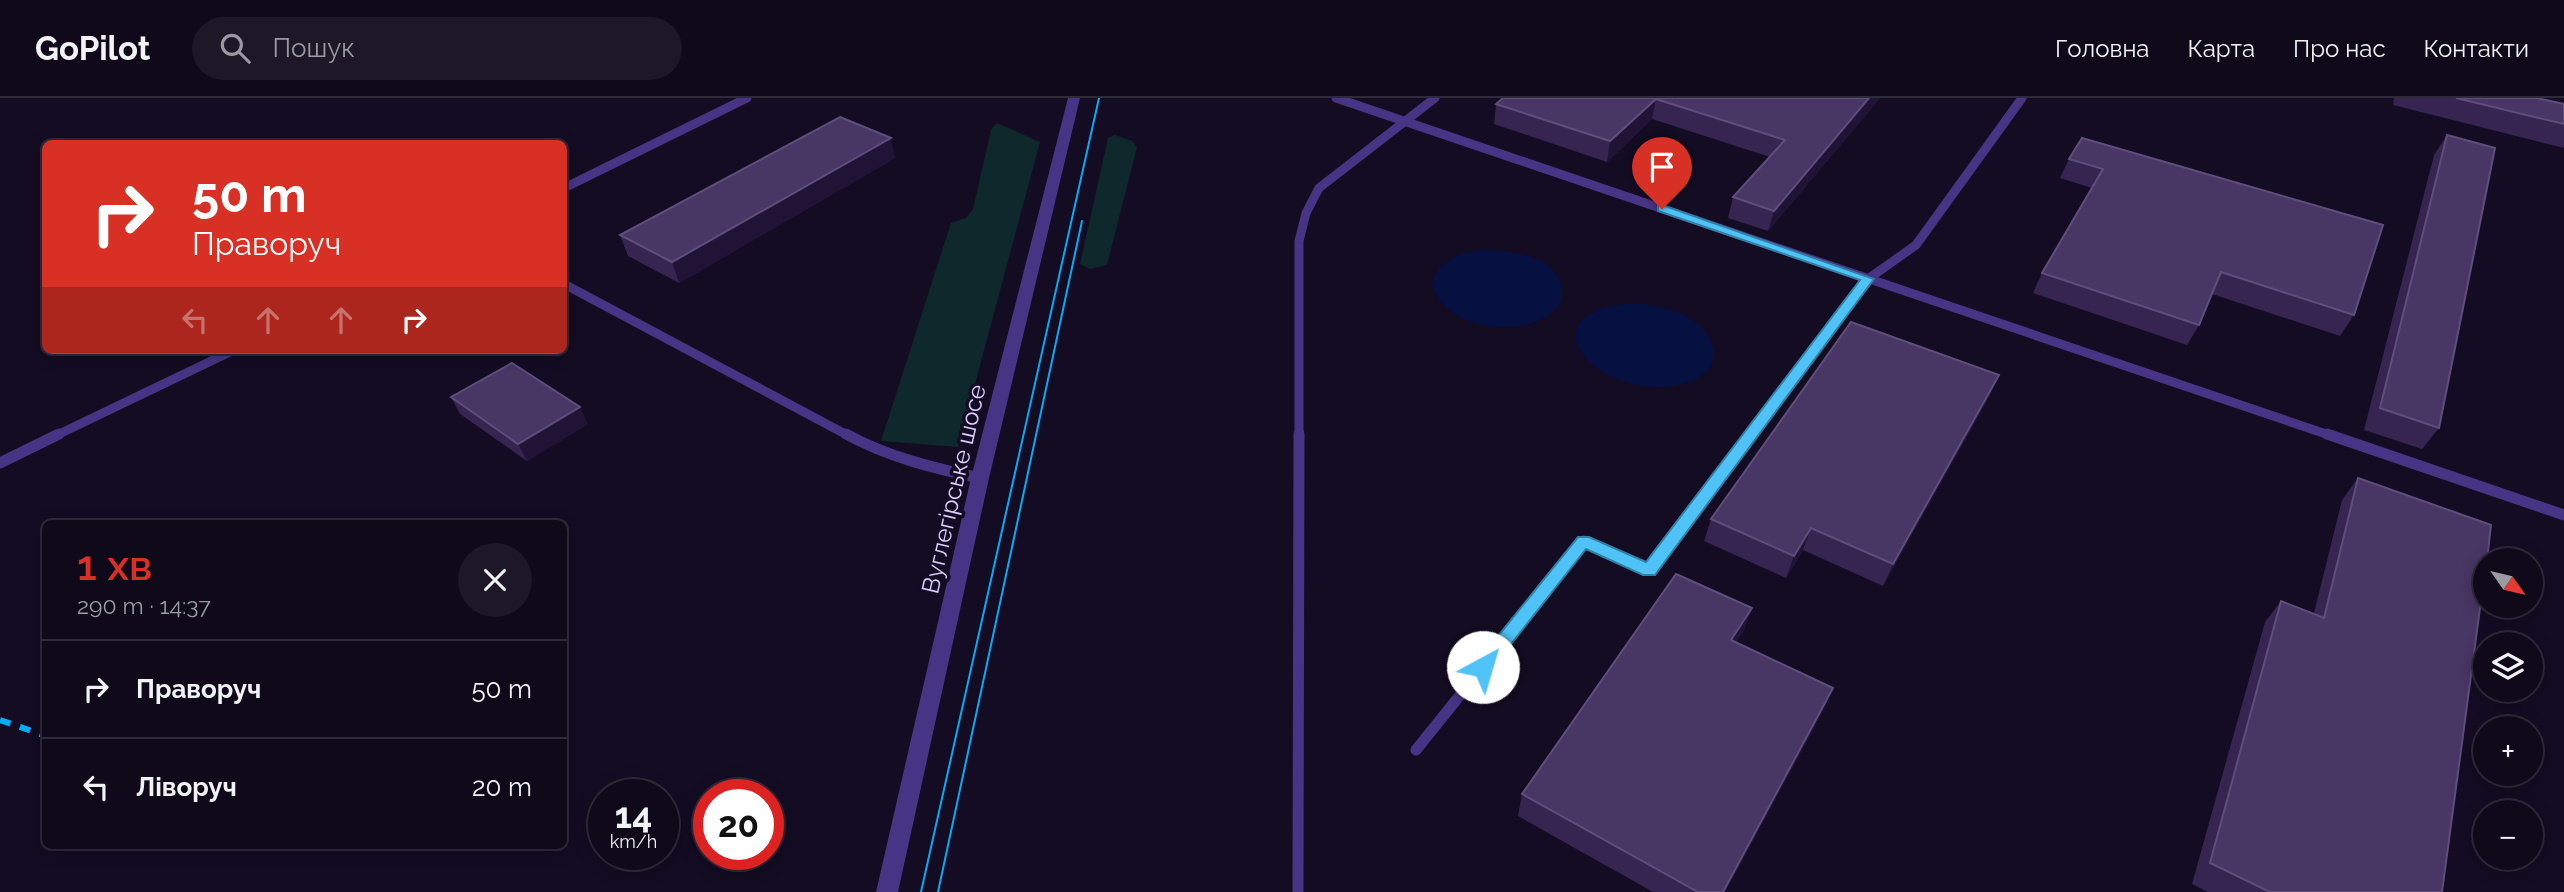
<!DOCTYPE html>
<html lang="uk">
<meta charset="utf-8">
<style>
body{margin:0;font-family:Raleway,sans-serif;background:#1d1727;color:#f1f3f6;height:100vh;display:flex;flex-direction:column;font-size:26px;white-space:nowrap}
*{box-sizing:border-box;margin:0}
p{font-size:23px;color:#9b9aa2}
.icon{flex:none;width:38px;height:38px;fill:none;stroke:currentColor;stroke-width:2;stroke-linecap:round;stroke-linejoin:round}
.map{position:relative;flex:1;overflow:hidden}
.drawer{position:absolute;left:42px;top:422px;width:525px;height:329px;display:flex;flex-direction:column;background:#0f091a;border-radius:10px;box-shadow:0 4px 18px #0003,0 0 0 2px #2f2a39}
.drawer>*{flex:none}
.banner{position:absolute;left:42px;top:42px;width:525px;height:214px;border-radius:10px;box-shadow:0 4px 18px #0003,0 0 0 2px #2f2a39;background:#d93025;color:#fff;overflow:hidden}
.needle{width:46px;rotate:124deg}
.controls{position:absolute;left:2473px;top:450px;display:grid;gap:14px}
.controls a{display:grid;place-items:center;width:70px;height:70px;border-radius:50%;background:#0f091a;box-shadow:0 4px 18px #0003,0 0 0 2px #2f2a39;font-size:35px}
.speed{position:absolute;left:588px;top:681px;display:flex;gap:14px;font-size:35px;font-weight:700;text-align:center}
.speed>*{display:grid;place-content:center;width:91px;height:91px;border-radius:50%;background:#0f091a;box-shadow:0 4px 18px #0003,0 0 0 2px #2f2a39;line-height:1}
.speed small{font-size:18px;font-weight:400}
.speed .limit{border:10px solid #d22;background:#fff;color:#111}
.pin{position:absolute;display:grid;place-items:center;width:60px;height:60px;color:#fff;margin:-72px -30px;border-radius:50% 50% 50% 0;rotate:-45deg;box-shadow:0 0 7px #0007}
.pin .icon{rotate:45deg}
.me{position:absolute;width:77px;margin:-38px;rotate:39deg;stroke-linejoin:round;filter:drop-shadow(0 0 5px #0008)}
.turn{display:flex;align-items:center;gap:24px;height:147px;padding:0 35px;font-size:32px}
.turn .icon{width:91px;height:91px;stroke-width:2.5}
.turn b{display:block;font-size:49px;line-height:60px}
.lanes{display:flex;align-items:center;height:66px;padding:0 35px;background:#0003;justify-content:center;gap:35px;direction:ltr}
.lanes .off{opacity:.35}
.round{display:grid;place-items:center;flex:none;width:74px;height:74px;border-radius:37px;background:#1d1727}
.summary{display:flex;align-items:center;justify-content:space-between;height:119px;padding:0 35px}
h1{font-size:42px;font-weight:600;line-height:52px;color:#d93025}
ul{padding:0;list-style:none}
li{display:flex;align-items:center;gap:21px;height:98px;padding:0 35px;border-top:2px solid #2f2a39}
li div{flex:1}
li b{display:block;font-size:26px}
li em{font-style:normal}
header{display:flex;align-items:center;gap:42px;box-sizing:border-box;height:98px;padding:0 35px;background:#0f091a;border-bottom:2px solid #2f2a39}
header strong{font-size:33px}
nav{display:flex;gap:38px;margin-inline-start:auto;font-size:24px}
.search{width:490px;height:63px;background:#1d1727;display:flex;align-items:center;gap:18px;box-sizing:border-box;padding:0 24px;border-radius:38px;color:#9b9aa2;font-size:26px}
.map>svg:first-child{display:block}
.green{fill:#0f282c}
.water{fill:#061041}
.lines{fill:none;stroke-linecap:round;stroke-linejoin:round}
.service-far1{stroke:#473484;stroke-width:9}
.service{stroke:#473484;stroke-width:11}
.tertiary{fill:#473484;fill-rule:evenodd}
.tram{stroke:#00aef8;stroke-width:2}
.rail{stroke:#00aef8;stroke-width:6;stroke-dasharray:11 10;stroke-linecap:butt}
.wall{fill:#362451}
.shaded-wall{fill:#211336}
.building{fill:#483664;stroke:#5f4e7c;stroke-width:2}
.route{fill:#4fc3f7;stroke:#337fa1;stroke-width:2}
.labels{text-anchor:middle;stroke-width:7;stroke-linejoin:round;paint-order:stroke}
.street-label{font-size:24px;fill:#ddcdff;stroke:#140c22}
</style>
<header>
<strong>GoPilot</strong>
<div class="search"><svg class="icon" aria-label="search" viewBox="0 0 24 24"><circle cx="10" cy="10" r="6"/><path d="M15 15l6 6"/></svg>Пошук</div>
<nav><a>Головна</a><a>Карта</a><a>Про нас</a><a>Контакти</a></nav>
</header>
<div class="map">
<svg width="2564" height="794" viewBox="0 0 2564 794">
<rect width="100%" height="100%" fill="#140c22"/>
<g class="green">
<path d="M997,25L1040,44L958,349L881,343L951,125L966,120L973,111L991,32Z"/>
<path d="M1115,37L1132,43L1137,49L1107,167L1090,171L1080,166L1108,40Z"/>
</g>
<g class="water">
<path d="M1480,152C1507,152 1556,156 1562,190C1564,199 1560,208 1553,214C1521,241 1444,232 1432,187C1436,163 1458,156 1480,152Z"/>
<path d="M1628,205C1657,206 1697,213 1711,243C1715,252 1715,261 1710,269C1702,281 1687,286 1673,288C1599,300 1522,219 1628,205Z"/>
</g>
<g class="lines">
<g class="service-far1">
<path d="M1336,0L2332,338"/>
<path d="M564,90L747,0"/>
<path d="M564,186L849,338"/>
<path d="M55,338L234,252"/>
<path d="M1299,338V143L1306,115L1319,90L1435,0"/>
<path d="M1750,338L1868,181L1916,147L2022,0"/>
</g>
<g class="service">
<path d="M846,336C888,359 933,370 980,380"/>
<path d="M2327,336L2564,417"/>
<path d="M0,365L59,336"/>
<path d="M1416,652L1584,443L1649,472L1751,336"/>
<path d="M1298,794L1299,336"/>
</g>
<path class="tertiary" d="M1068,0H1080L989,380L898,794H876L971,380Z"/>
<g class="tram">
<path d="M921,794L1099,0"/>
<path d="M938,794L1082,123"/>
</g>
<path class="rail" d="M0,622L46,638"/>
</g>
<g class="wall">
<path d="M1503,0H1880L1768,133L1728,120L1733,99L1770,59L1652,21L1607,64L1494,26L1496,6Z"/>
<path d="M2394,0H2537L2564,6V50L2393,7Z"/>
<path d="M2447,37L2439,330L2422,351L2364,332L2434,57Z"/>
<path d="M2082,40L2354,217L2340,238L2212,196L2199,227L2187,247L2033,195L2042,175L2092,90L2060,80L2069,61Z"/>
<path d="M895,60L679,185L628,158L620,137Z"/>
<path d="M1999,277L1989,299L1883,488L1803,452L1786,480L1704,443L1711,421Z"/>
<path d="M451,299L588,326L527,363L460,316Z"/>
<path d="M2358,380L2442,794H2208L2192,786L2265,524L2281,503L2314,515L2342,402Z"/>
<path d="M1752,510L1744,532L1736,544L1824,611L1725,794H1653L1518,718L1522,696Z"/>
</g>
<g class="shaded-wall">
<path d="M1869,0H1880L1768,133L1774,113Z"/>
<path d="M1656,1L1652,21L1607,64L1610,43Z"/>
<path d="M891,40L895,60L679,185L672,164Z"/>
<path d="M1999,277L1989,299L1883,488L1893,466Z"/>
<path d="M580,309L588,326L527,363L518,346Z"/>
<path d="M1811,430L1803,452L1786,480L1794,458Z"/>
<path d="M1752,510L1744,532L1724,564L1731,542Z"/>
<path d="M1833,590L1824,611L1725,794H1723Z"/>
</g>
<g class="building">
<path d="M1503,0H1869L1774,113L1733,99L1785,42L1656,1L1610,43L1496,6Z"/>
<path d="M2456,0H2537L2564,6V26Z"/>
<path d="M840,19L891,40L672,164L620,137Z"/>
<path d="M2447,37L2495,50L2439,330L2380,310Z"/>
<path d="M2082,40L2383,127L2354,217L2221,174L2199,227L2042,175L2103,71L2069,61Z"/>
<path d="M1851,224L1999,277L1893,466L1811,430L1794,458L1711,421Z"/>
<path d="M512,265L580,309L518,346L451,299Z"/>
<path d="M2358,380L2491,427L2487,462H2485V473L2442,794H2270L2210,765L2281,503L2324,520Z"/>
<path d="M1676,476L1752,510L1731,542L1833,590L1723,794H1698L1522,696Z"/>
</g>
<path class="route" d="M1662,107L1874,181L1655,477H1643L1586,451L1489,574H1477L1474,569L1477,564L1578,439H1589L1646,464L1860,182L1658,113V108Z"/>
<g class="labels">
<g class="street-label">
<text transform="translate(954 391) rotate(-77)" y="8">Вуглегірське шосе</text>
</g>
</g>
</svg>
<div class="controls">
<a><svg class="needle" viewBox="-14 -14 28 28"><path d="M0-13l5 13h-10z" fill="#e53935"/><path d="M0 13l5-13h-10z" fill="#9b9aa2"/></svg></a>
<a><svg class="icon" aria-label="layers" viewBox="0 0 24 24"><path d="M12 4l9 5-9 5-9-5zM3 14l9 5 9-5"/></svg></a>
<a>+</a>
<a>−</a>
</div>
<div class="speed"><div>14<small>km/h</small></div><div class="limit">20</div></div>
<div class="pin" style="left:1662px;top:111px;background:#d93025"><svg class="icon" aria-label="arrive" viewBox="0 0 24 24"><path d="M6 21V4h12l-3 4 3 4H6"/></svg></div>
<svg class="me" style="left:1483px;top:569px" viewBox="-20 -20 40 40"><circle r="19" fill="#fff"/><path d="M0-13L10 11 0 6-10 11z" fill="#4fc3f7"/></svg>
<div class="banner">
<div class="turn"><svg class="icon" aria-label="right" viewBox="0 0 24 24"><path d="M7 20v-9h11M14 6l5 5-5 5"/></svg><div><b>50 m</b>Праворуч</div></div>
<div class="lanes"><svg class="icon off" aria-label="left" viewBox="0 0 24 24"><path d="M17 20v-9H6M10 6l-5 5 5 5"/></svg><svg class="icon off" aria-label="ahead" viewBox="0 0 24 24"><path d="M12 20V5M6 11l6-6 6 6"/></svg><svg class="icon off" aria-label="ahead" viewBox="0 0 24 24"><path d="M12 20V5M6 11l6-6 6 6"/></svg><svg class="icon" aria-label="right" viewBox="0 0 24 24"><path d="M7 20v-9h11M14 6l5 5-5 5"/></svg></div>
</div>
<section class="drawer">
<div class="summary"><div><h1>1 хв</h1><p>290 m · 14:37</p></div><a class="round"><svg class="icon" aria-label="close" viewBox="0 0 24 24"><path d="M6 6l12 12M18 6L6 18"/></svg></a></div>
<ul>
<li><svg class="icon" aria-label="right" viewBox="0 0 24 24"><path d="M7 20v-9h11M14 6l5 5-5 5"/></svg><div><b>Праворуч</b></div><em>50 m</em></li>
<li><svg class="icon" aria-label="left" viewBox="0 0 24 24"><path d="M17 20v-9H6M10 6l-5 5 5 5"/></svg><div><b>Ліворуч</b></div><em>20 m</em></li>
</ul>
</section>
</div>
